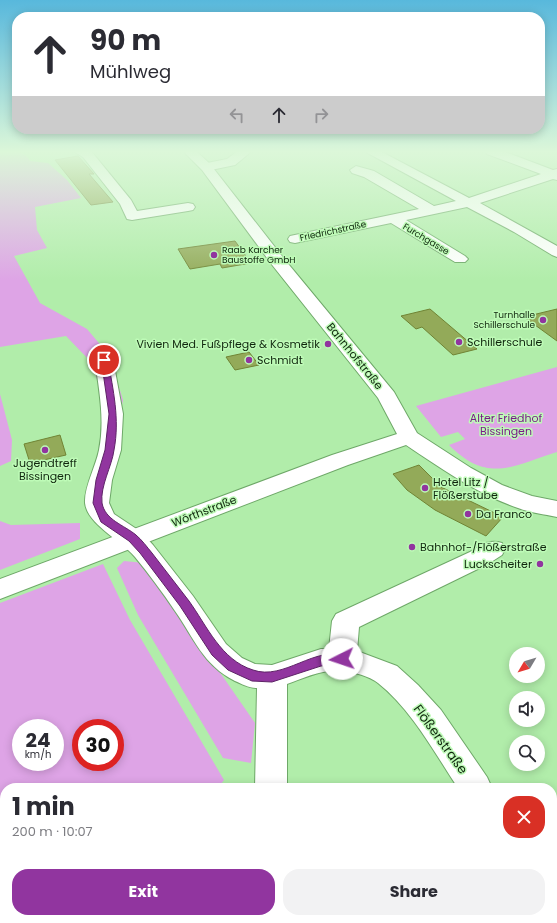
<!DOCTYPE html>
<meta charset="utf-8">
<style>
body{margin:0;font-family:Poppins,sans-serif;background:#f2f2f3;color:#2b2b33;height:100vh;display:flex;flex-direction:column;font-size:15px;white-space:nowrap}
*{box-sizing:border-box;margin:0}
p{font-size:13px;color:#7c7c81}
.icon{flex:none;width:22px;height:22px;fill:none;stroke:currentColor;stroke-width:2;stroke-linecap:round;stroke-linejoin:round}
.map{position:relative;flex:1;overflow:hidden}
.side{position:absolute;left:0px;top:783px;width:557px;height:140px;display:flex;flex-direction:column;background:#fff;border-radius:16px 16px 0 0;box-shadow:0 2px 10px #0003}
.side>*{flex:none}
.banner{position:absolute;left:12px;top:12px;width:533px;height:122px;border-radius:16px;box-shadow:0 2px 10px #0003;background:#fff;color:#2b2b33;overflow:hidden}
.needle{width:26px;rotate:232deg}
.fabs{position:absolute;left:509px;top:647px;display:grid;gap:8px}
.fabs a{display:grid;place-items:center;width:36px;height:36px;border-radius:50%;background:#fff;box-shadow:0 2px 10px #0003;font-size:20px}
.speed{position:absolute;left:12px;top:719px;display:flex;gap:8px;font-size:20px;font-weight:700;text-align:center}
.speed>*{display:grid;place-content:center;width:52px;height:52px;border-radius:50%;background:#fff;box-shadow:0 2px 10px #0003;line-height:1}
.speed small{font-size:10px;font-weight:400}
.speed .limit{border:6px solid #d22;background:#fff;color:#111}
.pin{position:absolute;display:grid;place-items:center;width:34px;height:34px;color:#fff;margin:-17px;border:2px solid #fff;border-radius:50%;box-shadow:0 1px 4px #0007}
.me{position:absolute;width:44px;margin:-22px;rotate:266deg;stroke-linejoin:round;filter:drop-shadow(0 0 3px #0008)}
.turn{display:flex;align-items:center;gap:14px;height:84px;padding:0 12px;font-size:18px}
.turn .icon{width:52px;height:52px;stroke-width:2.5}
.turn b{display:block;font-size:28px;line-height:34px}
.lanes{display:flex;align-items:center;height:38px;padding:0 12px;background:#0003;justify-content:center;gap:20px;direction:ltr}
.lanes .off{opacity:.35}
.round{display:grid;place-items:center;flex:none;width:42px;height:42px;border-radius:16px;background:#f2f2f3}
.headline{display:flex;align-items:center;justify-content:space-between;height:68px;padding:0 12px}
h1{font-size:24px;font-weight:700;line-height:30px}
.button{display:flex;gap:8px;margin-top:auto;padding:8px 12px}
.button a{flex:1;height:46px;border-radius:16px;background:#91359f;color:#fff;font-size:16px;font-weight:700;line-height:46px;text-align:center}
.button a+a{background:#f2f2f3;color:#2b2b33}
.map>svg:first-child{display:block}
.green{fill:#dea4e6;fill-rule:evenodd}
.building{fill:#93aa59;stroke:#708434}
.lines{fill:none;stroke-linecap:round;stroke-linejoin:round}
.minor-casing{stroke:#6ea868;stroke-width:2}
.tertiary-casing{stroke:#6ea868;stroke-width:2}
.minor{fill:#fff;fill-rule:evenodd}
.tertiary{fill:#fff;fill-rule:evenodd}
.route{fill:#91359f;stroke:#5e2267}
.poi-dot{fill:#91359f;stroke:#befbb7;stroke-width:1.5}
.labels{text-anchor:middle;stroke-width:3;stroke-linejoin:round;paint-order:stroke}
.far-street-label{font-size:9px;fill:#10270e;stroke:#befbb7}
.far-poi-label{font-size:9px;fill:#10270e;stroke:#befbb7;text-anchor:start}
.poi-label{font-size:11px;fill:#10270e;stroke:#befbb7;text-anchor:start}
.street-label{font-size:11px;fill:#10270e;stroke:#befbb7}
.park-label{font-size:11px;fill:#7a1b88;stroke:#befbb7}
.near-street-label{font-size:13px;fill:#10270e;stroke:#befbb7}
</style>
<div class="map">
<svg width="557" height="923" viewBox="0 0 557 923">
<rect width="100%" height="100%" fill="#b1edaa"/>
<g class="green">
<path d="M0,151C10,151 26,150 30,161L48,163L67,180L81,198L35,207L37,230L47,248L14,256L40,303L87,329L109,355L123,400L119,421L107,422L93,364L66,336L0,347Z"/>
<path d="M557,367V452C512,466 488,484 449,445L465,439L458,432L441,437L416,406Z"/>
<path d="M0,394L12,440L11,461L0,466Z"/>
<path d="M0,521L11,525L80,523V539L0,570Z"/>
<path d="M124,561L144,563L255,723L251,763L223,758L138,615L117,568Z"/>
<path d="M103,564L130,620L224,780L218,788H5V895L2,896L5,905V918H10L11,923H0V603ZM21,728H55V762H21ZM81,728H115V762H81Z"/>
</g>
<g class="building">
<path d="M78,156L94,174H89L113,202L91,205L55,160Z"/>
<path d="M235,241L251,263L222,268L220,264L190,269L178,249Z"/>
<path d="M430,309L477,349L453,355L422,327L416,329L401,316Z"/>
<path d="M557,309V341L524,317Z"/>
<path d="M249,352L259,365L235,370L226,357Z"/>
<path d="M60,435L66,455L30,463L24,444Z"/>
<path d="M419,465L441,487L503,517L486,536L435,510L407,490L393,474Z"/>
</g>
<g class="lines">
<g class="minor-casing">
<g id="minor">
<path d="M73,151H91L131,200L137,211L188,203L193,204L195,207L193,210L188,211L132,220L127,219L120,204L83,157Z"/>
<path d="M238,151H252L235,165L206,171L200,167L202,164L227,159Z"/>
<path d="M364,151H380L469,198L541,174L487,154L485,151H503L553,170L557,169V180L553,179L480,203L557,246V257L552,255L514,232L467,207L406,220L465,256L468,259L465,262H455L391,223L295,243L290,242L288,239L290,236L419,209L364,177L352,173L350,170L356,166L374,171L434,206L456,201Z"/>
<path d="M104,354L111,356L113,360L123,414L121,450L112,480L109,503L114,514L141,532L153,545L193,596L226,644L242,658L255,664L272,665L321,649H329L332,621L336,614L470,552C481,545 489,539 502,543L505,549L502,555L488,564L359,627L357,651L397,666L418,685L441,710L487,777L492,788H458C434,752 412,710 378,683C369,676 354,672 343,671C324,668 304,678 287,684V788H255L257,688C249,688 242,684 235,681C203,665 194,638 175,611C163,593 149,574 135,557C122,541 87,524 85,503C84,487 96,466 99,450C105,420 99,390 95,360L97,356Z"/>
<path d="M552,871L557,873V912L552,910Z"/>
<path d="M264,918H300L301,923H265Z"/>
</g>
</g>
<g class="tertiary-casing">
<path id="tertiary" d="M183,151H196L210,164L285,260L394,392L417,433L471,468L502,485L532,496L557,501V517C544,514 531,513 518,508C477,494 442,469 406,445L348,465L0,599V579L332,455L397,434L378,398L273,266L202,170Z"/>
</g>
<use href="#minor" class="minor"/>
<use href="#tertiary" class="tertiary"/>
</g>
<linearGradient id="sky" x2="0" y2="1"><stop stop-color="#58b8dc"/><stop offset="0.54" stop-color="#dcf7d9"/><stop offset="1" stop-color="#dcf7d9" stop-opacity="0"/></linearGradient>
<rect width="557" height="281" fill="url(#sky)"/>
<path class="route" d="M101,358L108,360C113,390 120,419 114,450C112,466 100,486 102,503C105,520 124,525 136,535C142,540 147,547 152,553C164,569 177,585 189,601C207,626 221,660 253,670C284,681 315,645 346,656L348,659L346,663L321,666L272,682L252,681L228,670L212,655L180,606L140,553L129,541L101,522L93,503L96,480L105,450L109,414Z"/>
<g class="poi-dot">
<circle cx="214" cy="255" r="4"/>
<circle cx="543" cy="320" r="4"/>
<circle cx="459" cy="342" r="4"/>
<circle cx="328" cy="344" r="4"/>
<circle cx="249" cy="360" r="4"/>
<circle cx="45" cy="450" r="4"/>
<circle cx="425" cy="488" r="4"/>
<circle cx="468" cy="514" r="4"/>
<circle cx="412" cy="547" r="4"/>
<circle cx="540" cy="564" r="4"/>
</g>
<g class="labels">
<g class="far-street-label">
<text transform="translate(333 231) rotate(-12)" y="3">Friedrichstraße</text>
<text transform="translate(426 239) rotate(31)" y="3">Furchgasse</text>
</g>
<g class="far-poi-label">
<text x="222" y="253">Raab Karcher<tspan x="222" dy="10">Baustoffe GmbH</tspan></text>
<text x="535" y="318" text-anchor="end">Turnhalle<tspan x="535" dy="10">Schillerschule</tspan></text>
</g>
<g class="poi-label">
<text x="467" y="346">Schillerschule</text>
<text x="320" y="348" text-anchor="end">Vivien Med. Fußpflege &amp; Kosmetik</text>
<text x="257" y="364">Schmidt</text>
<text x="45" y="467" text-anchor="middle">Jugendtreff<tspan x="45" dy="13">Bissingen</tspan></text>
<text x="433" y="486">Hotel Litz /<tspan x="433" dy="13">Flößerstube</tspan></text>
<text x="476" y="518">Da Franco</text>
<text x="420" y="551">Bahnhof-/Flößerstraße</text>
<text x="532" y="568" text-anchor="end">Luckscheiter</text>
</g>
<g class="street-label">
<text transform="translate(355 356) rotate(51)" y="4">Bahnhofstraße</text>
<text transform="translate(204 511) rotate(-21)" y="4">Wörthstraße</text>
</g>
<g class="park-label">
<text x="506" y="422">Alter Friedhof<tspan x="506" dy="13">Bissingen</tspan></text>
</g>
<g class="near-street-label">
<text transform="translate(441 739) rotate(54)" y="5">Flößerstraße</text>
</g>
</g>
</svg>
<div class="fabs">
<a><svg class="needle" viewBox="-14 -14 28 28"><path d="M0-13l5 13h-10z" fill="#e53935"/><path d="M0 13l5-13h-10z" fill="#7c7c81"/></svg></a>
<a><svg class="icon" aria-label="sound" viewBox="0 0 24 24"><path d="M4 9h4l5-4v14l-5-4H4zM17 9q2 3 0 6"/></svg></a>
<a><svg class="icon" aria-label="search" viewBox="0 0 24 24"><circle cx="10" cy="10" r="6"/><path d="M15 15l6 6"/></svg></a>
</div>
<div class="speed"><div>24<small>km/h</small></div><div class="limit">30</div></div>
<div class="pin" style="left:104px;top:360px;background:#d93025"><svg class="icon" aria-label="arrive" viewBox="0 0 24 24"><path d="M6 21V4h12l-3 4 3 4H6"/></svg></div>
<svg class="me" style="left:342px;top:659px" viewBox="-20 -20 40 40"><circle r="19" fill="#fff"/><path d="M0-13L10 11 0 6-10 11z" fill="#91359f"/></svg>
<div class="banner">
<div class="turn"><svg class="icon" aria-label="ahead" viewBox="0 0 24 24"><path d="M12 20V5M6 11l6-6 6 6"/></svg><div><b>90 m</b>Mühlweg</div></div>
<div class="lanes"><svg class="icon off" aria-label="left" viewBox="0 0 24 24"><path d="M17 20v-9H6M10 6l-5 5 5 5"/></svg><svg class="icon" aria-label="ahead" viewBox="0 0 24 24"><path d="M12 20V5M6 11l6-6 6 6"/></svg><svg class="icon off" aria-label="right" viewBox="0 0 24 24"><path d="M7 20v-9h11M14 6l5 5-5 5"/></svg></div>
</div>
<section class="side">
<div class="headline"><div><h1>1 min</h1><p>200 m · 10:07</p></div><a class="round" style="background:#d93025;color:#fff"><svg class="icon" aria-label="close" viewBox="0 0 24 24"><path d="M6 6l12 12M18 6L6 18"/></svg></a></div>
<div class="button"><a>Exit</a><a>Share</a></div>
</section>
</div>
